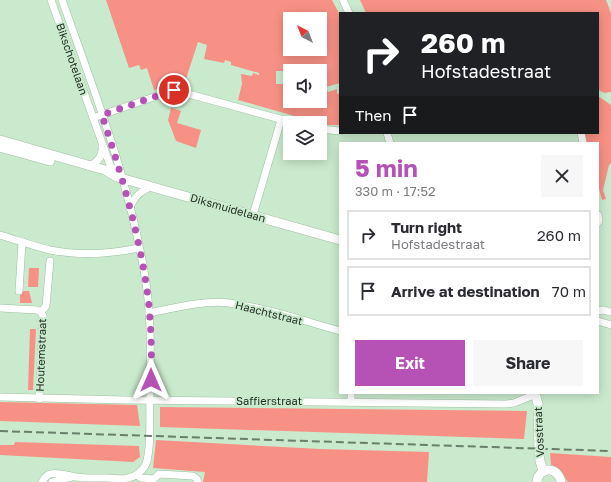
<!DOCTYPE html>
<meta charset="utf-8">
<style>
body{margin:0;font-family:"Golos Text",sans-serif;background:#f7f7f7;color:#2b2b33;height:100vh;display:flex;flex-direction:column;font-size:15px;white-space:nowrap}
*{box-sizing:border-box;margin:0}
p{font-size:13px;color:#7c7c81}
.icon{flex:none;width:22px;height:22px;fill:none;stroke:currentColor;stroke-width:2;stroke-linecap:round;stroke-linejoin:round}
.map{position:relative;flex:1;overflow:hidden}
.drawer{position:absolute;left:339px;top:142px;width:260px;height:252px;display:flex;flex-direction:column;background:#fff;border-radius:0px;box-shadow:0 2px 10px #0003}
.drawer>*{flex:none}
.banner{position:absolute;left:339px;top:12px;width:260px;height:122px;border-radius:0px;box-shadow:0 2px 10px #0003;background:#202124;color:#fff;overflow:hidden}
.needle{width:26px;rotate:318deg}
.tools{position:absolute;left:283px;top:12px;display:grid;gap:8px}
.tools a{display:grid;place-items:center;width:44px;height:44px;border-radius:0px;background:#fff;box-shadow:0 2px 10px #0003;font-size:20px}
.pin{position:absolute;display:grid;place-items:center;width:34px;height:34px;color:#fff;margin:-17px;border:2px solid #fff;border-radius:50%;box-shadow:0 1px 4px #0007}
.me{position:absolute;width:44px;margin:-22px;rotate:0deg;stroke-linejoin:round;filter:drop-shadow(0 0 3px #0008)}
.turn{display:flex;align-items:center;gap:14px;height:84px;padding:0 16px;font-size:18px}
.turn .icon{width:52px;height:52px;stroke-width:2.5}
.turn b{display:block;font-size:28px;line-height:34px}
.then{display:flex;align-items:center;height:38px;padding:0 16px;background:#0003;gap:8px;font-size:15px}
.round{display:grid;place-items:center;flex:none;width:42px;height:42px;border-radius:0px;background:#f7f7f7}
.headline{display:flex;align-items:center;justify-content:space-between;height:68px;padding:0 16px}
h1{font-size:24px;font-weight:700;line-height:30px;color:#b651b6}
.action{display:flex;gap:8px;margin-top:auto;padding:8px 16px}
.action a{flex:1;height:46px;border-radius:0px;background:#b651b6;color:#fff;font-size:16px;font-weight:700;line-height:46px;text-align:center}
.action a+a{background:#f7f7f7;color:#2b2b33}
ul{padding:0;list-style:none}
li{display:flex;align-items:center;gap:12px;height:50px;margin:0 8px 6px;padding:0 8px;border:2px solid #e1e1e2;border-radius:0px}
li div{flex:1}
li b{display:block;font-size:15px}
li em{font-style:normal}
.map>svg:first-child{display:block}
.green{fill:#f89185;fill-rule:evenodd}
.lines{fill:none;stroke-linecap:round;stroke-linejoin:round}
.minor-casing{stroke:#9fbea2;stroke-width:8}
.tertiary-casing{stroke:#9fbea2;stroke-width:10}
.minor{stroke:#fff;stroke-width:7}
.tertiary{stroke:#fff;stroke-width:9}
.rail{stroke:#6a7e6b;stroke-width:2;stroke-dasharray:8 4;stroke-linecap:butt}
.route{stroke:#b651b6;stroke-width:7;stroke-dasharray:0 12.6}
.labels{text-anchor:middle;stroke-width:4;stroke-linejoin:round;paint-order:stroke}
.street-label{font-size:11px;fill:#253126;stroke:#caeacd}
</style>
<div class="map">
<svg width="611" height="482" viewBox="0 0 611 482">
<rect width="100%" height="100%" fill="#caeacd"/>
<g class="green">
<path d="M106,0H332L340,15V83L326,87L328,92L337,89V94L340,93V125H326L238,100L242,84L241,74L252,76L253,73L259,75V73L231,65V62L225,60L224,63L204,59L207,45L198,42L184,85L176,83L154,90L147,68L141,70L139,65L129,68ZM290,19H320V49H290ZM298,70L302,71H320V101H305V103L301,101L300,104L290,101L287,99L290,92V84H276V71H298Z"/>
<path d="M360,0H606L611,13V92L605,93L598,90V13H366Z"/>
<path d="M598,96L611,105V163L609,165L603,190L606,199L602,200L598,185V143H585L583,133H598Z"/>
<path d="M171,108L181,111L177,123L201,130L196,148L176,141L168,120Z"/>
<path d="M29,268H39L38,287H28Z"/>
<path d="M20,291H29L32,303H20Z"/>
<path d="M30,329H36L33,390H28Z"/>
<path d="M0,402L137,405L140,426L0,421Z"/>
<path d="M160,407L527,411L524,439L160,427Z"/>
<path d="M156,440L320,449L429,452L427,482H203L205,472L153,468Z"/>
<path d="M15,442L139,446L140,457L133,462L0,455V445H14Z"/>
<path d="M550,453L611,457V482H568C562,474 563,469 551,465Z"/>
</g>
<g class="lines">
<g class="minor-casing">
<g id="minor">
<path d="M51,0L110,165L121,177"/>
<path d="M343,0L349,13"/>
<path d="M93,118L174,90L295,123"/>
<path d="M320,129L340,131"/>
<path d="M387,133L390,143"/>
<path d="M581,133L583,143"/>
<path d="M89,166C98,162 103,156 102,146"/>
<path d="M130,208C134,197 140,191 151,187"/>
<path d="M253,215L281,120"/>
<path d="M598,215L599,220L598,223"/>
<path d="M0,235C17,240 33,246 50,250C80,256 110,254 139,248"/>
<path d="M19,291L22,242"/>
<path d="M0,308L37,310L41,312"/>
<path d="M598,311L603,310L611,312"/>
<path d="M41,312L46,306L50,261"/>
<path d="M149,313C174,308 205,300 229,303C267,308 304,321 340,331"/>
<path d="M598,321L601,322L611,325"/>
<path d="M0,397L126,400L506,404L514,403L536,394"/>
<path d="M39,399L43,316L41,312"/>
<path d="M351,402V393"/>
<path d="M137,475L141,478L154,479L159,474L193,476L197,479L198,482"/>
<path d="M42,482C44,479 46,475 50,474C57,472 65,475 71,476C83,479 96,478 107,478C114,478 122,480 128,478C135,477 141,472 145,466C152,453 149,416 150,400C150,361 152,322 146,283C131,185 95,93 62,0"/>
<path d="M52,482L72,477"/>
</g>
</g>
<g class="tertiary-casing">
<g id="tertiary">
<path d="M0,140L105,170L117,177L340,240"/>
<path d="M0,147L50,161"/>
<path d="M535,393L538,404L539,453L540,461L543,471"/>
<path d="M537,482C539,466 558,466 561,482"/>
</g>
</g>
<use href="#minor" class="minor"/>
<use href="#tertiary" class="tertiary"/>
<path class="rail" d="M0,431L611,451"/>
</g>
<g class="lines">
<path class="route" d="M151,380C152,348 151,315 146,283C137,226 120,170 102,115L174,90"/>
</g>
<g class="labels">
<g class="street-label">
<text transform="translate(72 59) rotate(71)" y="4">Bikschotelaan</text>
<text transform="translate(228 208) rotate(16)" y="4">Diksmuidelaan</text>
<text transform="translate(269 313) rotate(14)" y="4">Haachtstraat</text>
<text transform="translate(41 355) rotate(-88)" y="4">Houtemstraat</text>
<text x="269" y="405">Saffierstraat</text>
<text transform="translate(539 432) rotate(-93)" y="4">Vosstraat</text>
</g>
</g>
</svg>
<div class="tools">
<a><svg class="needle" viewBox="-14 -14 28 28"><path d="M0-13l5 13h-10z" fill="#e53935"/><path d="M0 13l5-13h-10z" fill="#7c7c81"/></svg></a>
<a><svg class="icon" aria-label="sound" viewBox="0 0 24 24"><path d="M4 9h4l5-4v14l-5-4H4zM17 9q2 3 0 6"/></svg></a>
<a><svg class="icon" aria-label="layers" viewBox="0 0 24 24"><path d="M12 4l9 5-9 5-9-5zM3 14l9 5 9-5"/></svg></a>
</div>
<div class="pin" style="left:174px;top:90px;background:#d93025"><svg class="icon" aria-label="arrive" viewBox="0 0 24 24"><path d="M6 21V4h12l-3 4 3 4H6"/></svg></div>
<svg class="me" style="left:151px;top:380px" viewBox="-20 -20 40 40"><path d="M0-17L14 15 0 8-14 15z" fill="#b651b6" stroke="#fff" stroke-width="4"/></svg>
<div class="banner">
<div class="turn"><svg class="icon" aria-label="right" viewBox="0 0 24 24"><path d="M7 20v-9h11M14 6l5 5-5 5"/></svg><div><b>260 m</b>Hofstadestraat</div></div>
<div class="then">Then<svg class="icon" aria-label="arrive" viewBox="0 0 24 24"><path d="M6 21V4h12l-3 4 3 4H6"/></svg></div>
</div>
<section class="drawer">
<div class="headline"><div><h1>5 min</h1><p>330 m · 17:52</p></div><a class="round"><svg class="icon" aria-label="close" viewBox="0 0 24 24"><path d="M6 6l12 12M18 6L6 18"/></svg></a></div>
<ul>
<li><svg class="icon" aria-label="right" viewBox="0 0 24 24"><path d="M7 20v-9h11M14 6l5 5-5 5"/></svg><div><b>Turn right</b><p>Hofstadestraat</p></div><em>260 m</em></li>
<li><svg class="icon" aria-label="arrive" viewBox="0 0 24 24"><path d="M6 21V4h12l-3 4 3 4H6"/></svg><div><b>Arrive at destination</b></div><em>70 m</em></li>
</ul>
<div class="action"><a>Exit</a><a>Share</a></div>
</section>
</div>
